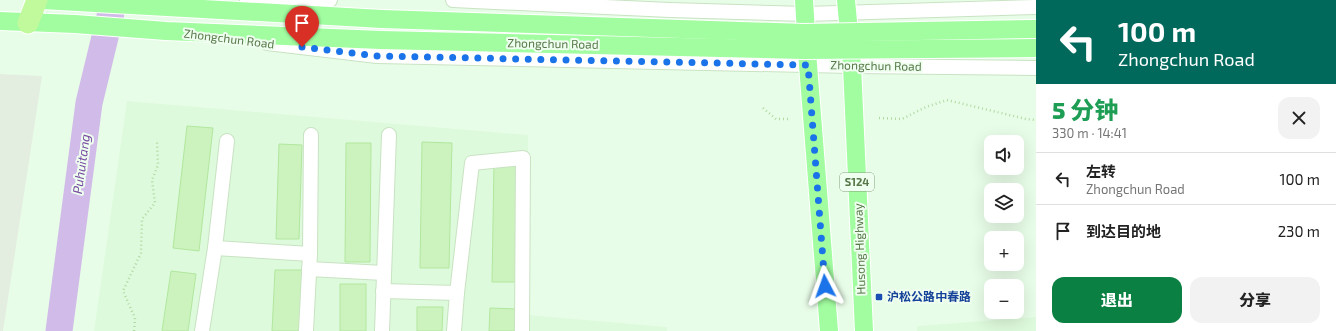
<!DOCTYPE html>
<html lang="zh">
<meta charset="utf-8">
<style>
body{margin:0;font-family:"Exo 2","Noto Sans SC",sans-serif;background:#f2f2f2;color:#222;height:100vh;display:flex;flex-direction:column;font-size:15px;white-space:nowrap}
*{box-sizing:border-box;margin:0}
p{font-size:13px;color:#767676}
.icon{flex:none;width:22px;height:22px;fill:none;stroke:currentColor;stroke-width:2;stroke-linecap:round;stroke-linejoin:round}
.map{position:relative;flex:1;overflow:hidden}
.drawer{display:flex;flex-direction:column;background:#fff;width:300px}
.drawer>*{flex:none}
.banner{background:#00695c;color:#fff;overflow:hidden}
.tools{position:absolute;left:984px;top:135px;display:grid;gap:8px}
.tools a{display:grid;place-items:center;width:40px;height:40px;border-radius:8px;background:#fff;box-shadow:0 4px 16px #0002;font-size:20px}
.pin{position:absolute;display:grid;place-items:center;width:34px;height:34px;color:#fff;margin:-41px -17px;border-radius:50% 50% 50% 0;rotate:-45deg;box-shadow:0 0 4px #0007}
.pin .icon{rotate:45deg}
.me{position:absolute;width:44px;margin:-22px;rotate:356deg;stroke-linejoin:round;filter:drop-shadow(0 0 3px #0008)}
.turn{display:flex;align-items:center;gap:14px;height:84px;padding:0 16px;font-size:18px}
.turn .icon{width:52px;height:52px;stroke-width:2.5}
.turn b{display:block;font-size:28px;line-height:34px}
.round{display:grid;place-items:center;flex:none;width:42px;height:42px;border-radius:12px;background:#f2f2f2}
.overview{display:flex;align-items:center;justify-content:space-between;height:68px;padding:0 16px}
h1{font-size:24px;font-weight:800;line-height:30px;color:#1e9e55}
.button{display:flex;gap:8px;margin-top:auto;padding:8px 16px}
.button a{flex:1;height:46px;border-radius:12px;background:#0b8043;color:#fff;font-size:16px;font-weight:800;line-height:46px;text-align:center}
.button a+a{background:#f2f2f2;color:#222}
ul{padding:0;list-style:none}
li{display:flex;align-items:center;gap:12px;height:52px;padding:0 16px;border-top:1px solid #e0e0e0}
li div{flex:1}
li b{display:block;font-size:15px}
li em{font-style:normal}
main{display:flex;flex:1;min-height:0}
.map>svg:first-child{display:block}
.residential{fill:#defadc}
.industrial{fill:#e3eee1}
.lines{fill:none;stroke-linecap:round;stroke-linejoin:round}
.river{stroke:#d1bbe8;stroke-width:27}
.building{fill:#ccf3be;stroke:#b1e79e}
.minor-casing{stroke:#c8e3c2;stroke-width:16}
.major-casing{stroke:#fff;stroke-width:20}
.highway-casing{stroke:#fff;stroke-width:23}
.path{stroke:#afd9a1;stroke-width:2.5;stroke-dasharray:1 3;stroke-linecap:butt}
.minor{stroke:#fff;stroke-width:14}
.major{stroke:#a1fd9f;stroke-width:18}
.highway{stroke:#c1f99d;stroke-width:21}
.major-bridge-casing{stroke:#fff;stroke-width:20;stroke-linecap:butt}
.major-bridge{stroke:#a1fd9f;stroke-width:18}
.route{stroke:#1a73e8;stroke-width:7;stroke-dasharray:0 12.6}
.transit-dot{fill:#1a4fb4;stroke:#efffef;stroke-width:1.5}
.labels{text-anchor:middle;stroke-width:4;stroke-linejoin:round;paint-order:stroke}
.shield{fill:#efffef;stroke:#85a07c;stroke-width:1}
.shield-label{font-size:11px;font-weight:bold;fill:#58784a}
.street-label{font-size:12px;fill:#58784a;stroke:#efffef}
.transit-label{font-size:12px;font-weight:bold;fill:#164399;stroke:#efffef;text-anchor:start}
.water-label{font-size:13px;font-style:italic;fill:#784ca2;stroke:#efffef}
</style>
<main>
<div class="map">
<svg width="1036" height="331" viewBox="0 0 1036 331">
<rect width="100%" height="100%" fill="#e8fde8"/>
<g class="residential">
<path d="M127,101L528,135V315L667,327V331H94Z"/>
<path d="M1036,317V331H917V326Z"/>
</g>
<path class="industrial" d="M0,74L42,76L3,331H0Z"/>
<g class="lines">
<path class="river" d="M59,331L89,103L114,0"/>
</g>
<g class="building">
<path d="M187,126L213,128L199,251L173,248Z"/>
<path d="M422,142L452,143L449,268H420Z"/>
<path d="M346,143H371L370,262H345Z"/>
<path d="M279,144L302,145L299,239H276Z"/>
<path d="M494,164L521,165L519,282H492Z"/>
<path d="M275,270H303L300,331H272Z"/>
<path d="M171,271L196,274L188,331H162Z"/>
<rect x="340" y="284" width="26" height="47"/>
<path d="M417,307H443L442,331H417Z"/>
<path d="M490,308L519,309L518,331H489Z"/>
</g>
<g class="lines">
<g class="minor-casing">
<g id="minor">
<path d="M453,0L670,10L805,14L1036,7"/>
<path d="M246,4L330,0"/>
<path d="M267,43L377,56L852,66L1036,68"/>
<path d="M215,248L310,254"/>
<path d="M309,269L384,273"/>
<path d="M383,291L457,293L454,331"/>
<path d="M457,293L472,163L523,158L522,331"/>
<path d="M202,331L215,248L227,141"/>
<path d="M306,331L310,254L311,135"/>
<path d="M382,331L389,135"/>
</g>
</g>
<g class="major-casing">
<g id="major">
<path d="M42,0L382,19"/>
<path d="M804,0L808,65L829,331"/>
<path d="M846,0L852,66L864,331"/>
<path d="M0,21L75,24L166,31L381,40"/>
</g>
</g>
<g class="highway-casing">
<path id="highway" d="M28,23L37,0"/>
</g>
<g class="path">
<path d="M763,108L776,119H789"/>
<path d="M879,118L902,119L926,107L947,100L1026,119L1036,120"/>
<path d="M134,331L135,318L123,291L141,253L142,219L155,203L152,180L158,165L157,141"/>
</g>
<use href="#minor" class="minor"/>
<use href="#major" class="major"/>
<use href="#highway" class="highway"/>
<g class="major-bridge-casing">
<g id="major-bridge">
<path d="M382,19L804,33L1036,29"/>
<path d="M381,40L804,50L1036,48"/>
</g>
</g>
<use href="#major-bridge" class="major-bridge"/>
</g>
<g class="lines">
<path class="route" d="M302,47L377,56L808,65L825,286"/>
</g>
<rect class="transit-dot" x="875" y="293" width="8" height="8" rx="2"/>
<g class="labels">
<rect class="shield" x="840" y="173" width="34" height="18" rx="3"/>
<g class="shield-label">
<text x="857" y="186">S124</text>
</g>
<g class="street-label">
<text transform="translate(229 39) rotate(7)" y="4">Zhongchun Road</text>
<text transform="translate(553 44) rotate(1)" y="4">Zhongchun Road</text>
<text transform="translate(876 66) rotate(1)" y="4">Zhongchun Road</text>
<text transform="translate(860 249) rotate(-92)" y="4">Husong Highway</text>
</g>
<g class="transit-label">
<text x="887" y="301">沪松公路中春路</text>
</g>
<g class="water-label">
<text transform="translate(81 164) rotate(-82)" y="5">Puhuitang</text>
</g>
</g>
</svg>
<div class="tools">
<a><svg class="icon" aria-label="sound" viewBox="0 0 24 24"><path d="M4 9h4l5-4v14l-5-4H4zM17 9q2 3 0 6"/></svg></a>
<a><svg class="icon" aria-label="layers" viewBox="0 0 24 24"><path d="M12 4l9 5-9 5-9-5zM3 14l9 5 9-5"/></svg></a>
<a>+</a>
<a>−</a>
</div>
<div class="pin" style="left:302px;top:47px;background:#d93025"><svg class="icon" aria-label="arrive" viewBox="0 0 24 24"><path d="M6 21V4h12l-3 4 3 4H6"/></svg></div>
<svg class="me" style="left:825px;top:286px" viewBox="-20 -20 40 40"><path d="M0-17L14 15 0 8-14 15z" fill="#1a73e8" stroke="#fff" stroke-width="4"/></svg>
</div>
<section class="drawer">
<div class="banner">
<div class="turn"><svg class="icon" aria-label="left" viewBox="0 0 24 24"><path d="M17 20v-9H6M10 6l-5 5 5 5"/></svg><div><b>100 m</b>Zhongchun Road</div></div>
</div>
<div class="overview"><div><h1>5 分钟</h1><p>330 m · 14:41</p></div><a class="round"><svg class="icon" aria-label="close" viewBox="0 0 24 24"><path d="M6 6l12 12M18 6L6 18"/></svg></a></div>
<ul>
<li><svg class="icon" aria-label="left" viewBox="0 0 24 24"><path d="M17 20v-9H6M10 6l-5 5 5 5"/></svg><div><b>左转</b><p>Zhongchun Road</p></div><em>100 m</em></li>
<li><svg class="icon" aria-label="arrive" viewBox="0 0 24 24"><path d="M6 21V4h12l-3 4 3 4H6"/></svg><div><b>到达目的地</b></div><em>230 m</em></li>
</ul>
<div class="button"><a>退出</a><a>分享</a></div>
</section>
</main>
